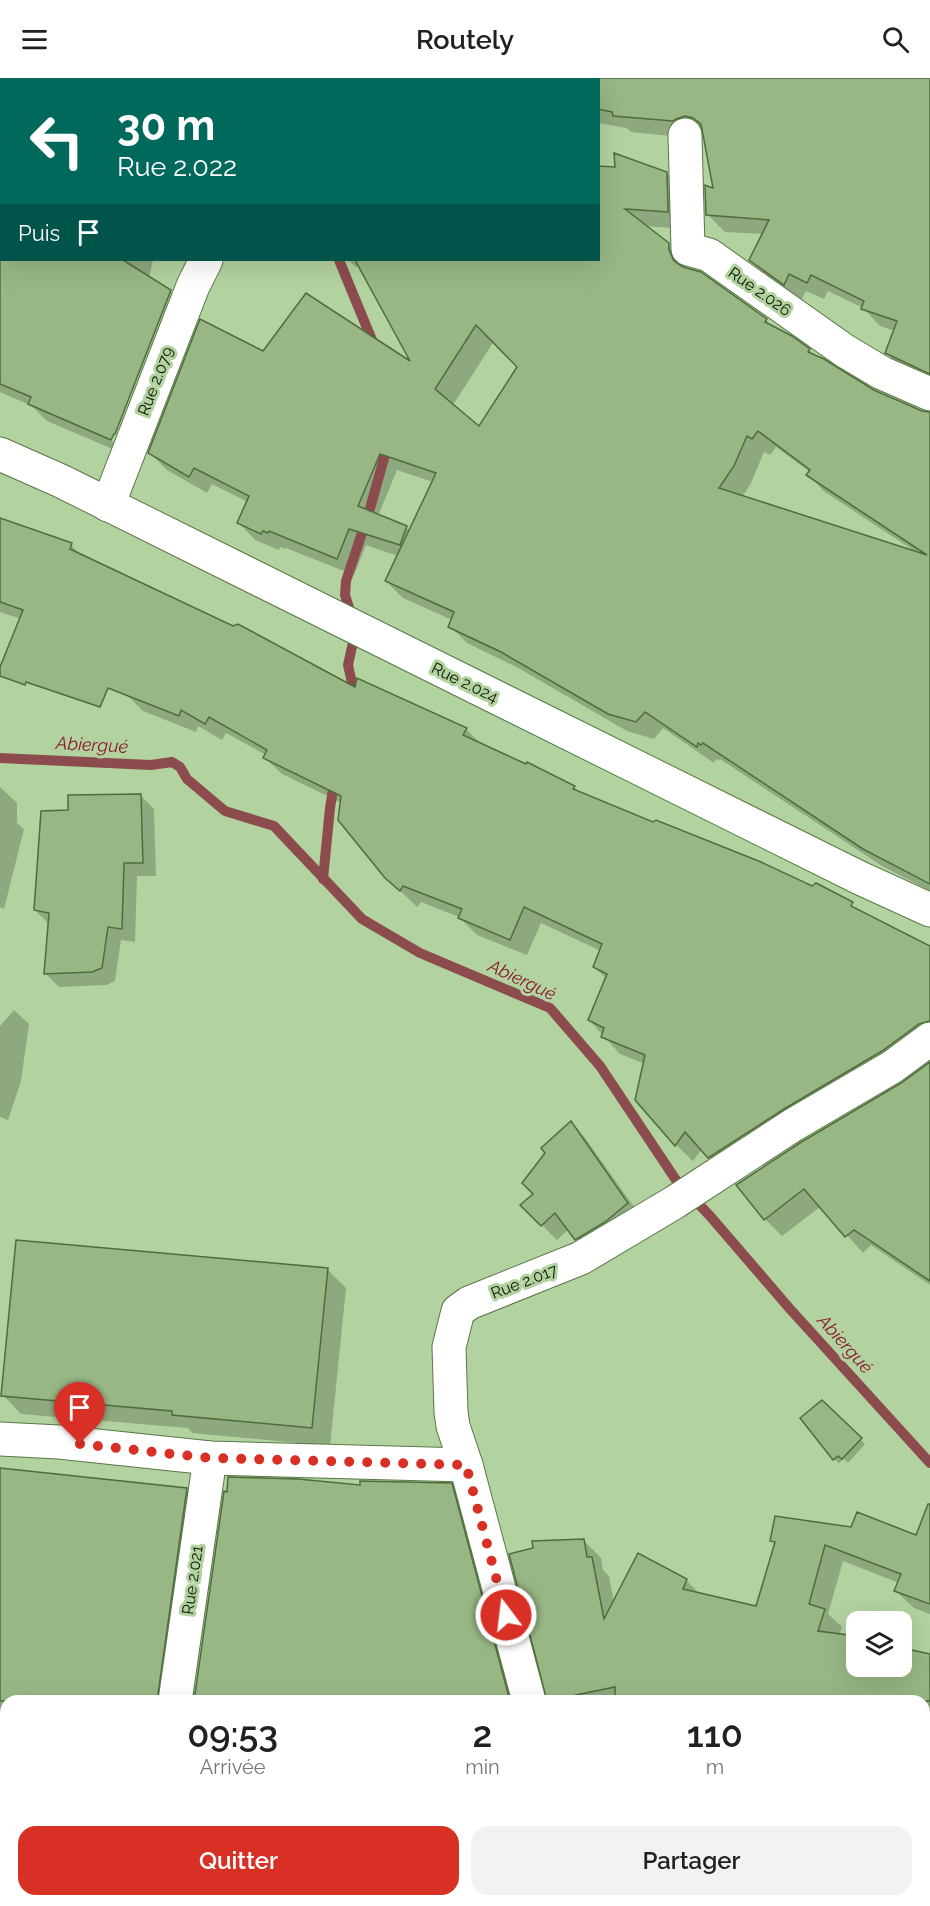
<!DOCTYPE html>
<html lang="fr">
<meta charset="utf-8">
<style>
body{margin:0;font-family:Raleway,sans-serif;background:#f2f2f2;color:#202124;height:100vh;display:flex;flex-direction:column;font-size:22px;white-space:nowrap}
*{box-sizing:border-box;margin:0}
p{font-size:20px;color:#757577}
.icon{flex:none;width:33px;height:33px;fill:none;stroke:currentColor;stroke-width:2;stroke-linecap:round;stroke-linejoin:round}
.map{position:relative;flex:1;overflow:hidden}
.panel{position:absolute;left:0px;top:1617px;width:930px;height:212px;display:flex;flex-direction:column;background:#fff;border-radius:18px 18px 0 0;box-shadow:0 6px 24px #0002}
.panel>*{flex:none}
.hud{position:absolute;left:0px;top:0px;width:600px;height:183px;box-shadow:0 6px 24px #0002;background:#00695c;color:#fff;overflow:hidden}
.tools{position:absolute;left:846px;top:1533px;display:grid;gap:12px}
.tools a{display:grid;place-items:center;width:66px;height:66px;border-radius:12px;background:#fff;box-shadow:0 6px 24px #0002;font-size:30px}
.pin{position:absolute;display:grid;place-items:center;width:51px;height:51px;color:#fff;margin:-62px -26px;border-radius:50% 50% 50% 0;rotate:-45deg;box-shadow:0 0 6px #0007}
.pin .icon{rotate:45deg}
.me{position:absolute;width:66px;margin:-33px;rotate:345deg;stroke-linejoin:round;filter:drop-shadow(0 0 4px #0008)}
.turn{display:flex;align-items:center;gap:21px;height:126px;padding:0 18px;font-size:27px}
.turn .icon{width:78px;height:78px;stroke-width:2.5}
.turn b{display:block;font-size:42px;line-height:51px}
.then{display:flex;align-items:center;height:57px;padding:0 18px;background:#0003;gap:12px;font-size:22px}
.eta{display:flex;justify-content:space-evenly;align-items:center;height:102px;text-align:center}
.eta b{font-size:36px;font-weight:600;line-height:42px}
.action{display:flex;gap:12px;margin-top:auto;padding:12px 18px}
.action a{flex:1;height:69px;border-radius:18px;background:#d93025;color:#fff;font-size:24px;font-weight:600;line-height:69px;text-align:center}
.action a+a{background:#f2f2f2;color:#202124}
header{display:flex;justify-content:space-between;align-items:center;height:78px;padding:0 18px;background:#fff;font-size:27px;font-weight:600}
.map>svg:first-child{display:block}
.shadow{fill:#0003;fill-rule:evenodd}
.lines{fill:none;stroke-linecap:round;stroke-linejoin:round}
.stream{stroke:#8c4c4e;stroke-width:10}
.building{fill:#98b785;stroke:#4f6c3d;stroke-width:1.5;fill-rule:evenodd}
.street-casing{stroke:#5a7748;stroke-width:35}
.street{stroke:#fff;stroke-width:33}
.route{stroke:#d93025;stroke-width:10;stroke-dasharray:0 18}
.labels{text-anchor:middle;stroke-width:6;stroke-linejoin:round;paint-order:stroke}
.street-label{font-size:16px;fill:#0b1604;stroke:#b2d29f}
.water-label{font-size:18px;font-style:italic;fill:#8b1432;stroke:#b2d29f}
</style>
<header><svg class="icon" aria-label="menu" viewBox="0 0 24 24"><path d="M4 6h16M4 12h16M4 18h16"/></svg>Routely<svg class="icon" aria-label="search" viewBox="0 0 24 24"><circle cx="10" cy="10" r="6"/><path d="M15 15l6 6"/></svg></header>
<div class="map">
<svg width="930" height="1828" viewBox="0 0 930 1828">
<rect width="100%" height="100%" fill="#b2d29f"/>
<g class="shadow">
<path d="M0,0H97V2H2V182H153L149,200L170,213L188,231L129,378L47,343L32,328L0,314ZM168,216H171L114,364L111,363Z"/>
<path d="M226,0H930V304L904,292L887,275L895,253L880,248L863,230L828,213L824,221L806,213L801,223L768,199L751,182L763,156L725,154L707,136L714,112L705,55H702L691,60L631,54L627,50L598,45V2H226Z"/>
<path d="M598,89L666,95L684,112L685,151L644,148L668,167L686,184V192L766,242L775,251L809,272L815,278L872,313L923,335L930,336V813L882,788L720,681L719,683L716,681L714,685L663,650L654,661L627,653L520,591L467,565L450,548L452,542L403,520L386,503L398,478L366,467L354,497L286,470L285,471L280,469L279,472L255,462L238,444L248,424L212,406L207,415L167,392L150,375L264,275L432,299L360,186L356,189L348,182H598ZM494,263L519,288L480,350L453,327ZM776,369L810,394L808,397L825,414L916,474L742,419L751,405L764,374L770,377ZM397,392L433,404L410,453L406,450L378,438Z"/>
<path d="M0,442L71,467L83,479L357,611L466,651L483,668L574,709L581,716L930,871V967L726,1096L702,1071L693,1083L676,1067L645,986L620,976L589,942L607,901L594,889L601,873L541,845L527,877L477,857L459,839L421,824L417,829L386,799L342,725L282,696L265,680L266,677L226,655L222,662L198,648L196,654L143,633L126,616L21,541L0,534Z"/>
<path d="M0,709L17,725V745L24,751L4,831L0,829Z"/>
<path d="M140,717L154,731L156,798H137L135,864L121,862L115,903L106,907L59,909L45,895L49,846L35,832L70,734Z"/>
<path d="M14,932L29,946L21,1003L8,1042L0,1039V948Z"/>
<path d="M930,986V1207L871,1167L863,1175L821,1128L782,1158L765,1141L738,1107L902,1006Z"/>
<path d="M571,1045L585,1060L642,1140L591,1176L569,1151L557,1162L522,1127L535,1116Z"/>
<path d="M327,1191L346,1210L330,1368L192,1355L188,1350L21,1336L3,1317Z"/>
<path d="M822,1324L865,1366L848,1385L844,1381L839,1385L834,1381Z"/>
<path d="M0,1392L186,1411L204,1429L176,1623H6V1822H157L150,1828H0Z"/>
<path d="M451,1407L469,1425L522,1623H195L362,1409Z"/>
<path d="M930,1432V1536L914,1530L896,1513L899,1505L843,1483L828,1536L842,1549L839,1557L856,1560V1588H902V1571L929,1577L930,1571V1828H602L601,1822H924V1623H550L583,1462L601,1480L603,1492L609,1498L614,1525L686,1502L701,1517L757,1530L776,1467L772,1462L917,1459Z"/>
<path d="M166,1822H577L582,1828H166Z"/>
</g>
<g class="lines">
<g class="stream">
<path d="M199,0L201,2"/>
<path d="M339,182L374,267"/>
<path d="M349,620L352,605L348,587L356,551L345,517L346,503L369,434L388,366"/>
<path d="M0,680L151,687L172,684L180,689L187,701L225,733L274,748L362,841L420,875L550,930L600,988L676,1102L710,1138L790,1231L930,1385"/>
<path d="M323,801L330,730L335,700"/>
</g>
</g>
<g class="building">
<path d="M598,0H930V296L885,275L897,243L861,231L864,223L811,197L807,205L789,196L784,207L749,182L769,142L706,137L705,107L713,110L701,46L693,40L685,38L676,41L673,43L613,38L612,34L598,31Z"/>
<path d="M614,75L667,94L668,134L625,131L669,165V172L674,183L683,189L701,194L767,241L765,244L792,258L810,271L808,274L824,281L874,312L922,333L930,334V806L863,771L703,665L701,667L698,665L697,669L645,634L636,644L608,636L501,574L448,549L454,534L385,503L436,395L380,376L358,428L407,448L400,467L349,451L337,481L269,453L268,455L263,453L261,456L237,445L249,418L194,390L189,399L148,375L200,241L263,273L306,215L410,283L355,182H598V88L615,89ZM476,247L517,289L479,348L435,311ZM758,353L810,392L806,397L927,477L719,410L734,388L747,358L752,361Z"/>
<path d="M0,182H123L171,212L115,356H114L111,362L28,326L31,319L0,306Z"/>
<path d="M0,440L72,465L70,471L233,548L238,546L355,609L357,600L467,650L463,657L526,686L527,684L575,708L573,711L653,744L656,742L761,784L812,808L816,805L853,824L851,828L930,868V943L919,946L882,973L784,1031L708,1080L685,1054L675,1068L635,1022L645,977L601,959L604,950L588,942L607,896L593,889L602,866L524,829L510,862L458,840L462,831L403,808L400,813L385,800L338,742L341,718L263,680L267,672L209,639L205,646L181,632L179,638L108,610L100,629L26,604L25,607L0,598V589L23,532L0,524Z"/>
<path d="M141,716L143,785H124L122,851L108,849L102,890L92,894L44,896L49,835L34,832L41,733L68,732V717Z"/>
<path d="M930,984V1203L854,1152L845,1159L804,1111L764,1142L736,1107L803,1063L901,1005Z"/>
<path d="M571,1043L628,1125L605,1144L575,1162L555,1135L541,1148L520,1127L533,1116L522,1105L545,1075L541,1070Z"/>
<path d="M16,1162L328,1190L312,1350L172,1337V1333L1,1318Z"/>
<path d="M822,1322L862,1360L842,1381L838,1378L833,1382L800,1340Z"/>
<path d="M0,1390L187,1410L157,1623H0Z"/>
<path d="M228,1399L298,1401L360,1407V1403L452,1405L510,1623H194L224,1413L227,1414Z"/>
<path d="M928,1426H930V1526L894,1513L901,1496L825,1467L809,1526L825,1531L818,1553L856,1558V1588H902V1570L930,1576V1623H615V1609L547,1623L509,1476L533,1470L532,1463L584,1461L587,1479H592L604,1541L638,1475L687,1501L683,1511L756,1528L775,1464L770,1463L775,1438L851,1449L857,1434L916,1457Z"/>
</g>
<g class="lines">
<g class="street-casing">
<g id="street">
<path d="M685,57L688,171L709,177L845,273L882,295L930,316"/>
<path d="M0,376L61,403L860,800L930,832"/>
<path d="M108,427L193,208L206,182"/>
<path d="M0,1361L59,1364L210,1380L466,1387"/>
<path d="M175,1623L210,1380"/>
<path d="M529,1623L466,1387L453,1348L451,1334L449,1269L458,1233L469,1225L581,1180L675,1124L793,1047L892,989L930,961"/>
<path d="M581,1822L583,1828"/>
<path d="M146,1828L147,1822"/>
</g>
</g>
<use href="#street" class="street"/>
</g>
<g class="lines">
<path class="route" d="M80,1366L210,1380L466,1387L506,1537"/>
</g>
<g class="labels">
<g class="street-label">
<text transform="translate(760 213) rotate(35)" y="6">Rue 2.026</text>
<text transform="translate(155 303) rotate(-69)" y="6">Rue 2.079</text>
<text transform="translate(465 604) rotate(26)" y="6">Rue 2.024</text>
<text transform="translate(524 1203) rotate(-21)" y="6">Rue 2.017</text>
<text transform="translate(192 1502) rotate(-82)" y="6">Rue 2.021</text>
</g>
<g class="water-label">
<text transform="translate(92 667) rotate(3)" y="6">Abiergué</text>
<text transform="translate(522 902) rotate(25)" y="6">Abiergué</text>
<text transform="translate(845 1266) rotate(48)" y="6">Abiergué</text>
</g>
</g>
</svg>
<div class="tools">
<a><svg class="icon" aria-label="layers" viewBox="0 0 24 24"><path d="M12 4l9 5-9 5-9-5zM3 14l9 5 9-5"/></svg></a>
</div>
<div class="pin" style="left:80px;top:1366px;background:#d93025"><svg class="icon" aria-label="arrive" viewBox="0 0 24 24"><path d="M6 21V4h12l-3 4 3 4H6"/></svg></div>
<svg class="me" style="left:506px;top:1537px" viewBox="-20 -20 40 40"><circle r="17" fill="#d93025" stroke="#fff" stroke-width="3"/><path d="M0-11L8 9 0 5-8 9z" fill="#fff"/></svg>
<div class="hud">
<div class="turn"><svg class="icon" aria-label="left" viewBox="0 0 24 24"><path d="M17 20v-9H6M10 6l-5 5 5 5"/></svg><div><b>30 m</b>Rue 2.022</div></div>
<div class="then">Puis<svg class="icon" aria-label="arrive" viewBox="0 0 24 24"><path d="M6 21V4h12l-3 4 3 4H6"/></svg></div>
</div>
<section class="panel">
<div class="eta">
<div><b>09:53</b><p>Arrivée</p></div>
<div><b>2</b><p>min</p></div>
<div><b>110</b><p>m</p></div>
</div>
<div class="action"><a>Quitter</a><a>Partager</a></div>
</section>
</div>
